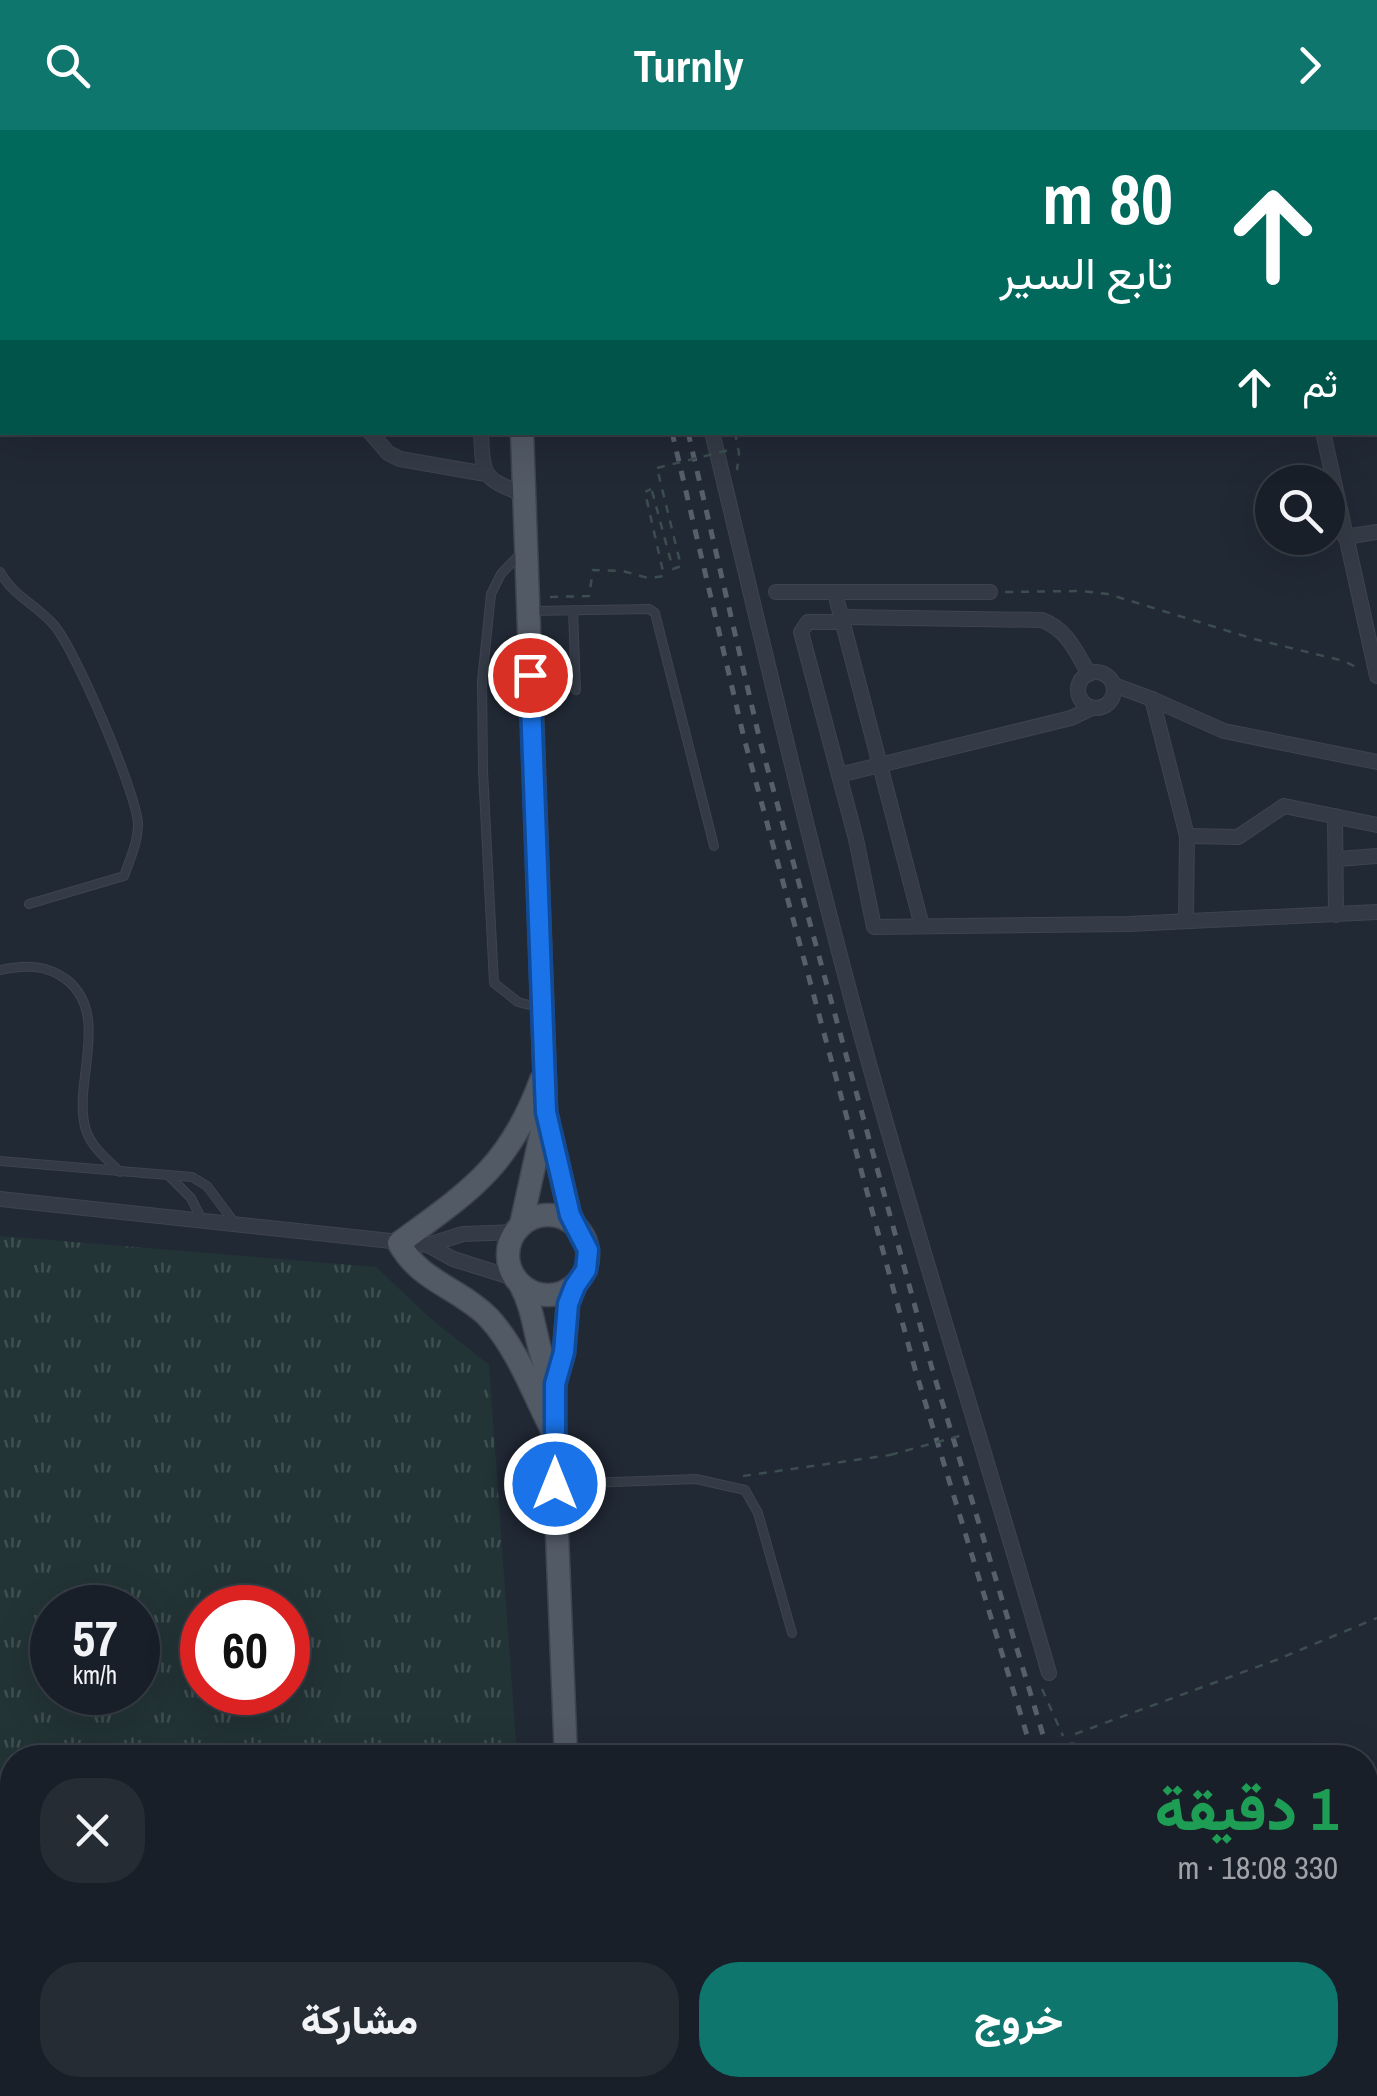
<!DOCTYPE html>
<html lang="ar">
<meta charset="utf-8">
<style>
body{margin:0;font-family:"Archivo Narrow",Vazirmatn,sans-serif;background:#262c34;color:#f1f3f6;direction:rtl;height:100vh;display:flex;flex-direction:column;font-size:38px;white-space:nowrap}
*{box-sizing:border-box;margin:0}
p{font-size:32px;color:#9fa2a8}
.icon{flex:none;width:55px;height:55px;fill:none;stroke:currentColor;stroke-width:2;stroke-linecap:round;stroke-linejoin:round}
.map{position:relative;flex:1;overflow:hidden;direction:ltr}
.side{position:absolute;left:0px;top:1615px;width:1378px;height:352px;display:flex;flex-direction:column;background:#191f28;border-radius:40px 40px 0 0;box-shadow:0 10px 40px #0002,0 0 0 2px #373d45;direction:rtl}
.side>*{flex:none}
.hud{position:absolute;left:0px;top:0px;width:1378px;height:305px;box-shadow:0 10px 40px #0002,0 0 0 2px #373d45;direction:rtl;background:#00695c;color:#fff;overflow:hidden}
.fabs{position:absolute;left:1255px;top:335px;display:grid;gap:20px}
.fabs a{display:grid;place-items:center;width:90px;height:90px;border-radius:50%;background:#191f28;box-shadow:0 10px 40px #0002,0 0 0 2px #373d45;font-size:50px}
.speed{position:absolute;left:30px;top:1455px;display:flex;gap:20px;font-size:50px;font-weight:700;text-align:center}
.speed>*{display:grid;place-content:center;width:130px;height:130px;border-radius:50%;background:#191f28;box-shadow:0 10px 40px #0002,0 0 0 2px #373d45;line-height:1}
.speed small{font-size:25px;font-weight:400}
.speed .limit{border:15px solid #d22;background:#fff;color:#111}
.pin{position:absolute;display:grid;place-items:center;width:85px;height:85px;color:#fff;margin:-42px;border:5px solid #fff;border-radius:50%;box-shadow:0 2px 10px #0007}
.me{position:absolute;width:110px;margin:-55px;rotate:0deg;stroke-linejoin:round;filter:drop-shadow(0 0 8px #0008)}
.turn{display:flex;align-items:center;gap:35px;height:210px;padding:0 40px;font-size:45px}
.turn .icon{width:130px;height:130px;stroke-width:2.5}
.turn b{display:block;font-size:70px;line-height:85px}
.then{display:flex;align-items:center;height:95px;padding:0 40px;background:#0003;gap:20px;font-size:38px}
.round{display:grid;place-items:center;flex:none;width:105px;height:105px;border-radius:40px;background:#262c34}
.summary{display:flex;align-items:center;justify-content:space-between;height:170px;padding:0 40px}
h1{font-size:60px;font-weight:800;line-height:75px;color:#1e9e55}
.button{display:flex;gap:20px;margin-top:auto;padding:20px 40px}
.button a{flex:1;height:115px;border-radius:40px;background:#0f766e;color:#fff;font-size:40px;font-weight:800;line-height:115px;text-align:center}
.button a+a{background:#262c34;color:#f1f3f6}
header{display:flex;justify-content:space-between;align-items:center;height:130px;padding:0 40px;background:#0f766e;color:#fff;font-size:45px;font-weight:800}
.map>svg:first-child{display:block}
.grass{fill:url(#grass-tufts);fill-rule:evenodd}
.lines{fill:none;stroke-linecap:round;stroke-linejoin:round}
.lane-casing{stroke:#3e4450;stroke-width:10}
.street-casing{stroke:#3e4450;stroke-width:16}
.primary-casing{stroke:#3e4450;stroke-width:25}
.path{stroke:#3c4d4f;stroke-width:2.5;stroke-dasharray:8 8;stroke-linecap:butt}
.lane{stroke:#343b46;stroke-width:8}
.street{stroke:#343b46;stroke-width:14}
.primary{stroke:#525a66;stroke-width:22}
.rail{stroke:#575f6d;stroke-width:5;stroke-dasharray:10 10;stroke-linecap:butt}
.path-bridge{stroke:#3c4d4f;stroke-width:2.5;stroke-dasharray:8 8;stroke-linecap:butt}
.route-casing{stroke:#114b97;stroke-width:25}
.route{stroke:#1a73e8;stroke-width:18}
</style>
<header><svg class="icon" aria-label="forward" viewBox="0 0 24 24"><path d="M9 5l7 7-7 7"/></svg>Turnly<svg class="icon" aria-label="search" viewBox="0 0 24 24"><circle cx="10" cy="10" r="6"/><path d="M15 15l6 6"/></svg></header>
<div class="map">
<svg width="1377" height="1966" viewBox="0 0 1377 1966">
<defs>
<pattern id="grass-tufts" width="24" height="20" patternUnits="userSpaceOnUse" patternTransform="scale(2.5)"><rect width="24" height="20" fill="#233436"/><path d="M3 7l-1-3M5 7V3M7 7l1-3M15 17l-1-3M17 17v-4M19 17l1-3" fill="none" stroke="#404f51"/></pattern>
</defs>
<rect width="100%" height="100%" fill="#212935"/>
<g class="grass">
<path d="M0,1106L376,1137L431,1189L489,1235L517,1627L12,1628V1900L0,1895ZM52,1478H138V1562H52ZM202,1478H288V1562H202Z"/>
<path d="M141,1955H540V1966H166Z"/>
</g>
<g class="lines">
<g class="lane-casing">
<g id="lane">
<path d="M521,423L501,444L491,464L482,551L483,641L494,853L518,872L537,877"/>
<path d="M0,442C13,466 37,475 54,495C75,519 137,664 138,694C138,712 130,729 124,746L29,774"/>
<path d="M573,480L576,560"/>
<path d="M533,481L649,479L655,483L714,716"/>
<path d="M0,840C25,835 46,834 67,850C109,884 76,946 84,992C87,1014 105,1027 120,1042"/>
<path d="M0,1031L192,1047L207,1056L234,1092"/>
<path d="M169,1046L191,1068L202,1090"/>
<path d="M559,1354L696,1349L745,1360L758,1383L792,1503"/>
<path d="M619,1966L620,1955"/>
</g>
</g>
<g class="street-casing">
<g id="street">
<path d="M334,0V2"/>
<path d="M558,0L559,2"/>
<path d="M646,0V2"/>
<path d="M459,2L461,0"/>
<path d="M1351,2L1359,0"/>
<path d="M0,60L2,61"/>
<path d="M1375,149H1377"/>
<path d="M1375,281H1377"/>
<path d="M370,302L388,323L400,329L486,344"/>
<path d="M481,302C483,351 484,347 526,366"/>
<path d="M712,302C762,508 809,715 865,919C923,1128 989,1334 1049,1543"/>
<path d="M1323,302L1377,546"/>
<path d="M1345,407L1377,402"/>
<path d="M776,462H990"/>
<path d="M835,463L922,796"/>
<path d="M843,487L1042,490C1068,500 1076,522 1089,544"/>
<path d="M844,492H808L801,502L856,709L874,797L1129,794L1377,782"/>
<circle cx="1096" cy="560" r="18"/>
<path d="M1114,555L1152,569L1224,601L1377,632"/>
<path d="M1152,569L1187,706L1186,791"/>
<path d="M839,645L1071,588L1092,578"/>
<path d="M1335,686L1336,785"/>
<path d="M1187,706L1238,707L1284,676L1377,695"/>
<path d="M1338,729L1377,726"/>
<path d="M0,1069L428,1115L463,1104L515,1102"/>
<path d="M428,1115L453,1129L514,1148"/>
<path d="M1072,1620L1075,1628"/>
<path d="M1178,1955L1182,1966"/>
</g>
</g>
<g class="primary-casing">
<g id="primary">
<path d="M476,0L477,2"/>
<path d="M526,0V2"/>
<path d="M522,302L546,982L570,1085L575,1095"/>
<path d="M541,950C509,1037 470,1061 399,1113C420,1152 460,1158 489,1188C518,1219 535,1268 555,1306"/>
<circle cx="548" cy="1125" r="40"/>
<path d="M521,1095L546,982"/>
<path d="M521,1156C538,1187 534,1224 555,1254"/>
<path d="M566,1628L555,1354V1254L564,1223L568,1174L575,1156"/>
<path d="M576,1955V1966"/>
</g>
</g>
<g class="path">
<path d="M735,302L739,323L737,340"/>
<path d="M652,361L673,439L681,436L657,338"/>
<path d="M1005,462L1081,461L1108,464L1254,509L1344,531L1360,539"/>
<path d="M550,467L589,466L593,440L623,441L648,448L664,446L645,362L651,359"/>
<path d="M743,1346L890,1325"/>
<path d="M1042,1559L1063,1606"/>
<path d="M1075,1604L1276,1530L1377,1488"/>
</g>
<use href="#lane" class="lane"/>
<use href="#street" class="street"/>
<use href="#primary" class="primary"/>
<g class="rail">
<path d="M591,0V2"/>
<path d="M618,0V2"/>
<path d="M672,302L744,608L915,1239L1034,1628"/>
<path d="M688,302L760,611L931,1235L1050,1628"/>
<path d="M1125,1955L1129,1966"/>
<path d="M1150,1955L1154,1966"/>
</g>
<g class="path-bridge">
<path d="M657,338L729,320"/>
<path d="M890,1325L963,1305"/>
</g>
</g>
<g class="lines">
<g class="route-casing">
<path id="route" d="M530,545L546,982L570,1085L588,1120L586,1140L575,1156L568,1174L564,1222L555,1254V1354"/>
</g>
<use href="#route" class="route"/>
</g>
</svg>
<div class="fabs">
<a><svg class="icon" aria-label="search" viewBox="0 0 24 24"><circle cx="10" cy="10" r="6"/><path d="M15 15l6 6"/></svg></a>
</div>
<div class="speed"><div>57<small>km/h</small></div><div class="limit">60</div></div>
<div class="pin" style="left:530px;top:545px;background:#d93025"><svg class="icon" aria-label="arrive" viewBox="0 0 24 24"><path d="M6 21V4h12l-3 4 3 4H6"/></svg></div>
<svg class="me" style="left:555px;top:1354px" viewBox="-20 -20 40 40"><circle r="17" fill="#1a73e8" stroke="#fff" stroke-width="3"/><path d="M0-11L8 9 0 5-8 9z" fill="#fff"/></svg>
<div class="hud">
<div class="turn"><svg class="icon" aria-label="ahead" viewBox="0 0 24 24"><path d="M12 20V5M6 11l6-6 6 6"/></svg><div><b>80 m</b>تابع السير</div></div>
<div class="then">ثم<svg class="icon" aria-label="ahead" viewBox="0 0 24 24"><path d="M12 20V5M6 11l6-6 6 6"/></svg></div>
</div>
<section class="side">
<div class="summary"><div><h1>1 دقيقة</h1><p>330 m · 18:08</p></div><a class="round"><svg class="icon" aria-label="close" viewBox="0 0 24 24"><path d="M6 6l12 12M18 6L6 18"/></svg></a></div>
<div class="button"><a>خروج</a><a>مشاركة</a></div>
</section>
</div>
